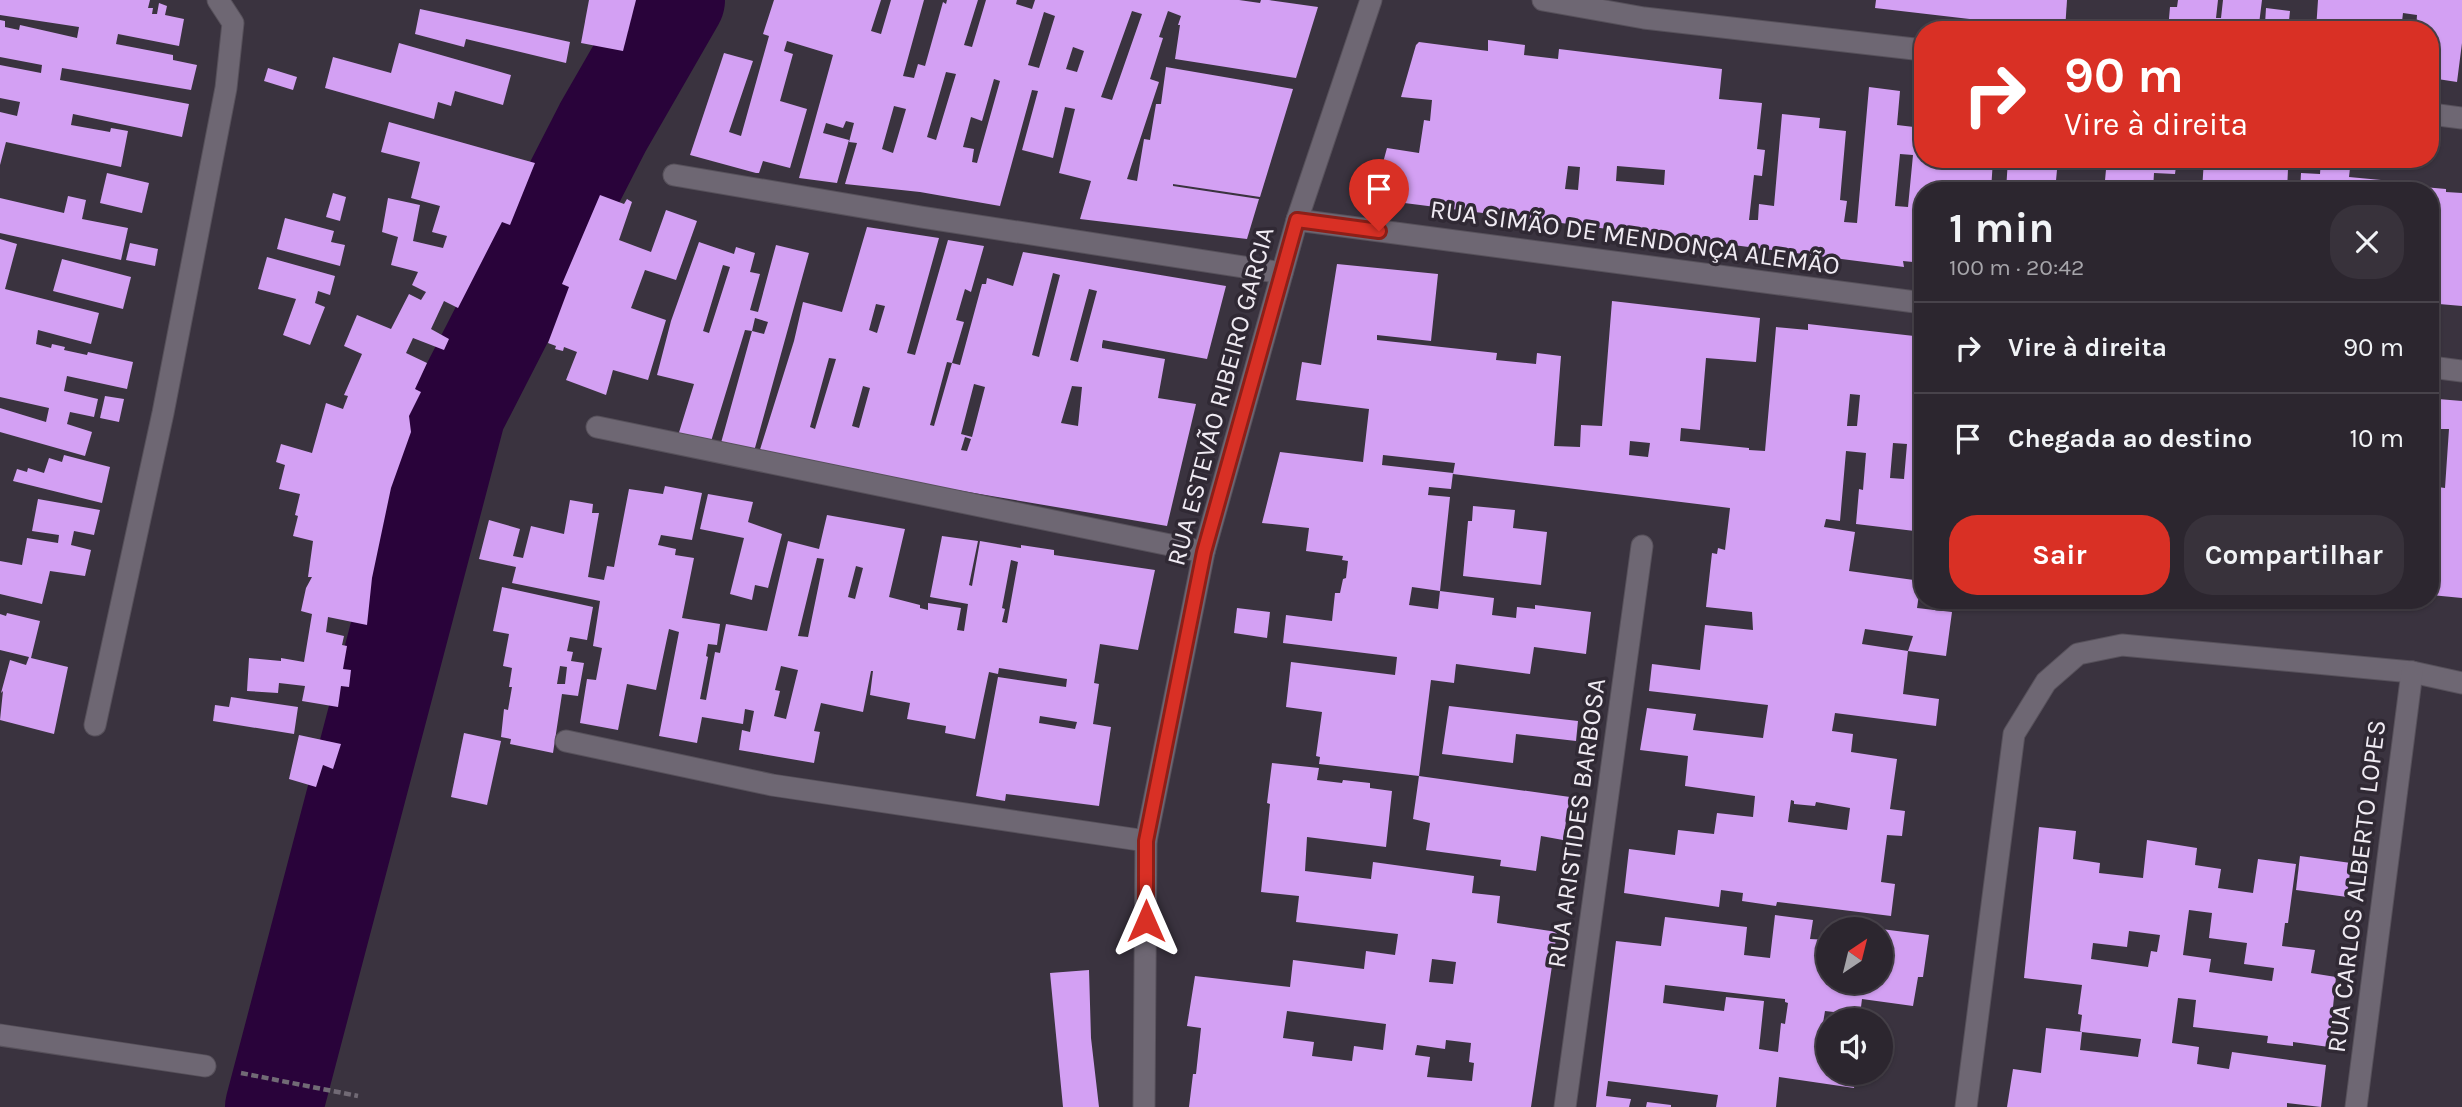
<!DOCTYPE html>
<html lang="pt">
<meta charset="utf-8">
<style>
body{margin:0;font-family:Karla,sans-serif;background:#38323b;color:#f1f3f6;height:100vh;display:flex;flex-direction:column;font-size:26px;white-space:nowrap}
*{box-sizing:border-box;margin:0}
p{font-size:23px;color:#a6a5aa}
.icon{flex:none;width:38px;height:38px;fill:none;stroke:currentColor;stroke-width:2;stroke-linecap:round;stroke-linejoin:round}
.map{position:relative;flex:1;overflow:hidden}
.details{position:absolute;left:1914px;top:182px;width:525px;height:427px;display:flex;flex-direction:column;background:#2c262f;border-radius:28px;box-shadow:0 2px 5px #0004,0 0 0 2px #48434b}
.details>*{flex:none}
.hud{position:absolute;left:1914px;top:21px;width:525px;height:147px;border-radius:28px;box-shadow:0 2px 5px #0004,0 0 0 2px #48434b;background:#d93025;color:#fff;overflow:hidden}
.needle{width:46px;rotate:35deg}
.controls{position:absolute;left:1816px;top:917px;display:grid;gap:14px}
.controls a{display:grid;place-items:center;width:77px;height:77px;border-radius:50%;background:#2c262f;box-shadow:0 2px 5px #0004,0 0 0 2px #48434b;font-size:35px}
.pin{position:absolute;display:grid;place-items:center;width:60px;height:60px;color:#fff;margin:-72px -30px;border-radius:50% 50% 50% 0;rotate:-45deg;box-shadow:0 0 7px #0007}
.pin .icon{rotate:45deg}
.me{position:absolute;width:77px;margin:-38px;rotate:0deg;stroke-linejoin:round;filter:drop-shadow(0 0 5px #0008)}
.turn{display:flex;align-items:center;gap:24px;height:147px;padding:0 35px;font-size:32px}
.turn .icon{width:91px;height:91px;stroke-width:2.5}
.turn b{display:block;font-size:49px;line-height:60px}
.round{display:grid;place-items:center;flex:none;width:74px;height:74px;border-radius:28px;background:#38323b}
.head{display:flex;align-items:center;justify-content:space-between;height:119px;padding:0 35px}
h1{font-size:42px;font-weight:700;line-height:52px}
.cta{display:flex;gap:14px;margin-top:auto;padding:14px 35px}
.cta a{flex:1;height:80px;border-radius:28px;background:#d93025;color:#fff;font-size:28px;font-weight:700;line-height:80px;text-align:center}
.cta a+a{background:#38323b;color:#f1f3f6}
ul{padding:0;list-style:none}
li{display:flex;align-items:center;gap:21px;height:91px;padding:0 35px;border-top:2px solid #48434b}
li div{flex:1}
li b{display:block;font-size:26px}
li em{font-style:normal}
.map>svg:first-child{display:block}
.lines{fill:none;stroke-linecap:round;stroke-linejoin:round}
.river{stroke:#29033a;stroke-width:98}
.building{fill:#d3a0f3;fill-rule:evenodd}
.minor-casing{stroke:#57515b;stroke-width:23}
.path{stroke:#716a75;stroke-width:4.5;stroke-dasharray:7 3.5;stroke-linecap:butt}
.minor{stroke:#6e6773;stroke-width:21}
.route-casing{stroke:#8d1f18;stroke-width:18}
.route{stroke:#d93025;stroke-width:12}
.labels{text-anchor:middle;stroke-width:7;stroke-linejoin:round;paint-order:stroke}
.street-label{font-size:26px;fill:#f0ebf3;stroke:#302934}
</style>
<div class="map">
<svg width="2462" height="1107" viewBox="0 0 2462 1107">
<rect width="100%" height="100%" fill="#3a333f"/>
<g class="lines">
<path class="river" d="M274,1107L457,412L603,127L676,0"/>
</g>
<g class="building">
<path d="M0,0H150L148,8H153L152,14H157L159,3L167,6L165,15L184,19L179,46L118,34L116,44L173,55V60L197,65L191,90L62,68L60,80L189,104L182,137L73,114L71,125L110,132L111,128L128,131L121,167L6,142L0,165V112L17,116L20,102L0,98V65L41,73L42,65L0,57V20L5,21V27L19,30L20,25L77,38L79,27L0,15Z"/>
<path d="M589,0H636L623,51L581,43Z"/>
<path d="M774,0H881L871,31L881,34L891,0H924L903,76L914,78L918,64L925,66L943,2L946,4L947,0H978L964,45L972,47L986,0H1017L1016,4L1032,9L1035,0H1239L1260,3L1261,0H1269L1318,7L1296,78L1175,59L1180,25H1178L1181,16L1168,11L1159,37L1163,38L1150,79L1159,82L1127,179L1137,181L1144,139L1150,140L1156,104H1161L1166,67L1293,89L1260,197L1173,184V186L1259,199L1247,239L1080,219L1091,181L1059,173L1075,109L1065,107L1053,158L1022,150L1038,91L1032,90L1000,206L920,192L845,184L857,143L849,142L854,123L846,121L843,128L826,123L823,133L849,140L837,183L799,178L833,55L787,41L784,51L793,54L780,101L807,109L790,168L763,161L759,173H756L690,155L724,53L753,61L729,132L741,136L769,36L763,34ZM1132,11L1142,14L1112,100L1101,97ZM1044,12L1055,16L1039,68L1028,65ZM1073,47L1084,51L1077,72L1066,69ZM946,72L956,74L936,140L927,137ZM994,79L1000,81L977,163L972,162L974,149L963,147L971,117L982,121ZM894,106L906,109L893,153L882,149Z"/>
<path d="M1876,0H2067L2065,30L1875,8Z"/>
<path d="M2178,0H2218L2216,18H2221L2223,0H2262L2259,24H2265L2266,8L2290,11L2288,30H2168L2170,7H2177Z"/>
<path d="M2318,0H2462V43L2457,82L2431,78V30H2416L2417,15L2403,13L2401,30H2316Z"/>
<path d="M420,9L570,42L566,63L466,39L464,47L415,34Z"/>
<path d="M1488,40L1525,45L1524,55L1558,59L1559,49L1722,69L1719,99L1762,103L1757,149L1765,150L1762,176L1754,175L1749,220H1758L1759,204L1774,206L1782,114L1820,118L1819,128L1846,131L1840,200L1847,201L1844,222L1857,223L1869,87L1900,91L1897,125L1914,127L1917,93L1923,94V159H1993L1991,191H1923V263L1903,261L1904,267L1373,199L1387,148L1419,153L1424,120L1430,121L1432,100L1401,97L1416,45L1419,42L1488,51ZM1900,154L1913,155L1908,207L1895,206ZM1568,166L1580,167L1578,190L1565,189ZM1617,166L1665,170L1664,185L1616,181Z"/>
<path d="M399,43L511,75L503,105L455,91L451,106L438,102L434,119L325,88L333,57L391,73Z"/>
<path d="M268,68L297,77L293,90L264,81Z"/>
<path d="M389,122L535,163L510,225L502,222L458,308L444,301L431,329L449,339L444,350L413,338L406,353L427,363L415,389L421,392L409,416L411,432L391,488L372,578L367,625L328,617L326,632L344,636L342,645L347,646L343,669L351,670L349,687L341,686L338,707L302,701L305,686L279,683L278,693L247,691L249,658L281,661V658L304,662L312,614L301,611L306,588L312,577H308L313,541L293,536L298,516L295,515L300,494L279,489L285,465L276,462L281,444L312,453L326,403L343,409L348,396L344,395L362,354L344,346L357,315L391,329L409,294L421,300L426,292L412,285L418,272L391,265L398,237L382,232L388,198L420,205L413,241L443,248L447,236L432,232L440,206L411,198L420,162L381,152Z"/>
<path d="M2008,159H2058L2055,191H2006Z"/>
<path d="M2107,159H2177L2175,174L2154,173L2153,190L2104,191Z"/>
<path d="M2204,159H2253V167L2288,169L2287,191H2202Z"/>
<path d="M2321,159H2351L2349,177L2381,180L2380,191H2300L2301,173L2320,174Z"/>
<path d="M107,173L149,183L142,213L100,203Z"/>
<path d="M2412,186L2446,189V192L2462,193V306L2439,304L2436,334L2431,333V289L2439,290L2441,264L2431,263V191H2412Z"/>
<path d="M333,193L346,197L340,221L326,217Z"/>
<path d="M600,195L624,204L627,199L632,202L619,240L651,252L666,210L697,221L676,280L645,270L631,308L666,320L648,380L613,370L606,395L566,380L577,352L564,347L563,351L555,349L556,346L548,343L569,287L562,284Z"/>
<path d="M68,196L86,200L82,219L128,228L121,260L0,233V198L64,213Z"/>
<path d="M285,218L334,231L331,242L345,245L340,266L277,249Z"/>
<path d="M867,227L939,238L907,353L915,355L948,240L984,246L971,292L965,289L956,320L964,322L952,363L947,362L930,425L934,426L952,363L960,365L982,284H986L987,278L1013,286L1023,252L1226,286L1207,359L1103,340L1102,345V348L1165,359L1158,398L1196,404L1167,526L758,456L794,341L803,302L842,312ZM1053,273L1060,275L1039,357L1032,355ZM1089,289L1097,291L1078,362L1070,360ZM876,304L885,306L877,333L869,330ZM829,358L836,359L815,429L810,427ZM974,384L985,387L972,437L961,434ZM863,386L870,388L859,428L852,426ZM1072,386L1082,387L1078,426L1061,423ZM965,437L971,439L967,451L961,450Z"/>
<path d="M0,239L17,244L5,289L99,313L91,344L38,330L36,344L51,348L52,344L65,347L64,350L87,355L88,352L133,362L127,389L67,376L64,391L98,399L94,417L70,412L67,424L92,432L85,456L0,432V408L46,422L49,408L0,397Z"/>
<path d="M699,242L734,254L736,247L755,253L750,272L760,274L750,310L758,312L776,245L809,253L753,455L719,450L752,331L745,330L709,448L677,439L694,384L657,375L671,321ZM723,265L730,267L709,333L703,331ZM755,318L768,322L764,334L752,331Z"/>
<path d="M130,243L158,249L155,266L126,260Z"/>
<path d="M267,257L335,276L330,295L318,291L315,303L325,307L310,345L283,335L296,299L258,289Z"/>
<path d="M62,259L131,277L123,309L53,291Z"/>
<path d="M1337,264L1438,274L1431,341L1377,335V340L1497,353L1496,360L1536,364L1537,353L1561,356L1554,446L1580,447L1581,425L1602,426L1612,301L1760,318L1756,362L1706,358L1700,430L1681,428L1680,441L1749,448V450L1765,451L1776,327L1808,330V324L1923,337V532L1856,524L1859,489L1863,490L1866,453L1846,451L1840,521L1826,519L1824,527L1855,532L1849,571L1921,581L1917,608L1952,612L1946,656L1908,651L1913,636L1865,629L1862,644L1908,651L1903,694L1939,699L1936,726L1835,713L1832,731L1853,734L1851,752L1897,759L1890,809L1905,811L1902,836L1887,835L1881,882L1895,884L1891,916L1777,902L1776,906L1742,901L1743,893L1721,890L1719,907L1624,893L1629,849L1675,855L1678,830L1714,834L1717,813L1753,817L1755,796L1685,786L1688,756L1640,750L1647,708L1696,714L1693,730L1763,738L1768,705L1649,691L1652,664L1700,670L1705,625L1753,630L1752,612L1706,607L1712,553L1717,554L1718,548L1725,550L1730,508L1453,474L1455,463L1383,455L1382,465L1453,473L1451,489L1429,487L1428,495L1450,497L1440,591L1494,598L1492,615L1516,618L1517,607L1535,609V605L1591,612L1586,654L1534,647L1530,674L1456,664L1454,683L1431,680L1419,776L1319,764L1320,757L1316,756L1322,712L1286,707L1291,662L1395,675L1397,657L1283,643L1286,615L1332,621L1335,593H1340L1343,579L1346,578L1348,561L1342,560L1343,556L1306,551L1309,528L1262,523L1280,452L1363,462L1369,409L1296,400L1302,362L1321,365ZM1850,394L1860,395L1857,426H1847ZM1630,441L1650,443L1648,457L1629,455ZM1893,443L1907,444L1904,479L1890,478ZM1412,587L1440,591L1438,609L1409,605ZM1791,800L1794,801V804L1815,806L1816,802L1850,808L1847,830L1788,822Z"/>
<path d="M105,396L124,399L119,422L100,418Z"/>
<path d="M2438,399L2462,401V598L2431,595V551H2437L2441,502L2431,501V486L2445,488L2449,429H2436Z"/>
<path d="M64,455L110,467L102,503L13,481L17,469L27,472L28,468L44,473L49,458L62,462Z"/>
<path d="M665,486L702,493L692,540L661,535L658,545L676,549L675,555L694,558L682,618L720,624L717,645L708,644L706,656L708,657L700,699L706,700L715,652L720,653L726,624L767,631L788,541L819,549L827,515L905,529L889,597L920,605V608L928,610V603L961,608L957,630L964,631L968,604L930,597L942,536L978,541L969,585L972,586L980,541L1021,548V545L1054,550V555L1155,570L1138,650L1100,644L1094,683L1099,684L1093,724L1111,727L1099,806L1006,794L1005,801L976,796L998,677L1066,687L1067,679L999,668L998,674L989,672L975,739L945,733L946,726L907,719L910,703L870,695L873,671H871L863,712L821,703L814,731L820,732L814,763L739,750L742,730L750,732L754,711L745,709L743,724L702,717L697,743L659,736L679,632L669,629L656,690L627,684L618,730L580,723L587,679L596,680L602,648L593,646L600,601L512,583L516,567L479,559L489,520L520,529L513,556L523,558L531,526L564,534L570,500L593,504L592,513H599L588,577L604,580L607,566L614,567L629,489L663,494ZM817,558L824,559L808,637L798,636ZM1011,560L1018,562L1007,623L1002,622L1005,609L1002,608ZM856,566L863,568L855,599L848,597ZM781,666L798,670L786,719L774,716L780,691L775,690ZM1040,716L1077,722L1075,729L1039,723Z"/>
<path d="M708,494L753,502L748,522L782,534L768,588L755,585L752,600L730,594L744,538L700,529Z"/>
<path d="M38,499L100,510L94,535L74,531L71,545L91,550L85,576L50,571L42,604L0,594V561L22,565L27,538L58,543L59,535L32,531Z"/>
<path d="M1473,506L1515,510L1513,528L1547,532L1541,585L1463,576L1468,521H1472Z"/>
<path d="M502,587L593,607L587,640L570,637L567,651L573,652L571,661L584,663L578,696L562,694L553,753L510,744L511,739L501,737L504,709L508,710L512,687H509L512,668L503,666L509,634L493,631ZM560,666L567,667L565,684H557Z"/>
<path d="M1237,608L1270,612L1267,638L1234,633Z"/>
<path d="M7,613L40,621L31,658L68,667L54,734L0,720L3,691L1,693L10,660L26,665L29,657L0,650V614L6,616Z"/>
<path d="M231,697L298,707L294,734L213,721L215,705L229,707Z"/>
<path d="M1449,706L1578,721L1576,741L1516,734L1513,763L1442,754Z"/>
<path d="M464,733L501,741L487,805L451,797Z"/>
<path d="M299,735L341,744L333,769L323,765L316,787L289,779Z"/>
<path d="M1272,763L1319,768L1317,780L1342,783L1343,780L1370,783V788L1392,791L1386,847L1307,837L1305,871L1371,879L1373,862L1474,876L1472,893L1500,896L1497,923L1557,932L1531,1107H1189L1193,1074H1196L1201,1028L1187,1026L1195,976L1290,987L1293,960L1364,969L1366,951L1395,955L1398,934L1296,922L1299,896L1261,892L1270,804L1267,803ZM1432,959L1456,962L1453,984L1429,982ZM1287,1011L1386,1024L1383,1050L1354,1046L1352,1061L1312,1056L1314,1042L1283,1038ZM1446,1040L1471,1043L1469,1062L1474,1063L1472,1081L1427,1077L1430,1057L1415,1055L1417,1045L1445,1049Z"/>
<path d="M1419,776L1570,797L1563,840L1541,836L1536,871L1500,866L1501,860L1426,850L1430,823L1413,819Z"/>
<path d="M2039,827L2076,831L2073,859L2100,863L2099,873L2143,878L2147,840L2197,848L2195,865L2221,869L2218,888L2253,893L2258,859L2296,864L2288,923H2285L2282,946L2315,950L2311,973L2336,977L2329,1047L2293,1042V1046L2267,1043L2268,1036L2193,1027L2196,1000L2178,998L2172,1043L2199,1047L2197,1064L2229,1069L2232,1052L2326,1065L2321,1107L2287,1103V1107H2007L2013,1069L2041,1073L2046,1028L2082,1032L2080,1031L2082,1015L2078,1014L2082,985L2024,978ZM2189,910L2212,913L2209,938L2247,943L2244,964L2274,968L2272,981L2209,972L2211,959L2183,955ZM2129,931L2160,935L2157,952L2151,951L2148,967L2091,959L2093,943L2127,947ZM2082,1032L2141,1039L2138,1057L2080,1050Z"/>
<path d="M2300,856L2351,863L2347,897L2296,890Z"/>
<path d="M1775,915L1813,920L1810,939L1829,940V982H1881V929L1929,935L1923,977H1918L1913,1006L1862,999L1860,1015L1825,1011L1822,1029L1829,1030V1073H1856L1854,1088L1779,1077L1776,1107H1716L1718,1095L1608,1081L1606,1096L1631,1099L1629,1107H1596L1616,941L1661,946L1665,917L1747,927L1744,955L1770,958ZM1665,985L1785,999V1002L1788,1003L1785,1024L1781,1023L1778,1052L1759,1049L1764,1001L1726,997L1724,1011L1663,1003Z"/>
<path d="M1838,923L1874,928V929H1837Z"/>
<path d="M1089,970L1091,1038L1099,1107H1063L1050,973Z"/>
<path d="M1647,1102L1671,1105V1107H1646Z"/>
</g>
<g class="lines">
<g class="minor-casing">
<g id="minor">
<path d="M1543,0L1644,18L1923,50"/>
<path d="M2431,114L2462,118"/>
<path d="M674,175L921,217L1282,273"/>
<path d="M1297,220L1923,303"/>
<path d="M2431,367L2462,371"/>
<path d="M597,427L1204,552"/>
<path d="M95,725L163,413L226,88L233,23L218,0"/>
<path d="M566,741L772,785L1146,841"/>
<path d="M0,1035L205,1066"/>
<path d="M1144,1107L1146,841L1204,552L1297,220L1371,0"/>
<path d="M1565,1107L1642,546"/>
<path d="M1966,1107L2014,734L2046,682L2078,654L2122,645L2412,672L2462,683"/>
<path d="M2356,1107L2412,672"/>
</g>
</g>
<path class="path" d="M241,1073L358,1096"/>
<use href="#minor" class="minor"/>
</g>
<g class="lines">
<g class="route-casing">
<path id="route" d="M1146,921V841L1204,552L1297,220L1379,231"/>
</g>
<use href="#route" class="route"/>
</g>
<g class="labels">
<g class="street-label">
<text transform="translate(1635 237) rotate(8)" y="9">RUA SIMÃO DE MENDONÇA ALEMÃO</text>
<text transform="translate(1220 396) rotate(-75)" y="9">RUA ESTEVÃO RIBEIRO GARCIA</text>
<text transform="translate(1576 823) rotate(-82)" y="9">RUA ARISTIDES BARBOSA</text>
<text transform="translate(2356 886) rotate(-83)" y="9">RUA CARLOS ALBERTO LOPES</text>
</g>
</g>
</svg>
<div class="controls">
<a><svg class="needle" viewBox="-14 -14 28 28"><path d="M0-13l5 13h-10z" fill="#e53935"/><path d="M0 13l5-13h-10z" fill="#a6a5aa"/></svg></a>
<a><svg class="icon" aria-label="sound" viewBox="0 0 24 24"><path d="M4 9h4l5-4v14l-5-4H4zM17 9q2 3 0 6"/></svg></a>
</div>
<div class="pin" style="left:1379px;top:231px;background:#d93025"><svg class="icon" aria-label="arrive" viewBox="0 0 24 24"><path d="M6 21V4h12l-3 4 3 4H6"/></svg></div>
<svg class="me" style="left:1146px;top:921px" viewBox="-20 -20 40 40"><path d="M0-17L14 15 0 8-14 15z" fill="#d93025" stroke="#fff" stroke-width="4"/></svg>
<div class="hud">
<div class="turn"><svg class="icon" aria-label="right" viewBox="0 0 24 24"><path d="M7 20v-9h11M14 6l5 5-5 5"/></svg><div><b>90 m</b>Vire à direita</div></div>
</div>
<section class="details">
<div class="head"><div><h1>1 min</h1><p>100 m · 20:42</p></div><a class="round"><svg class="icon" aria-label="close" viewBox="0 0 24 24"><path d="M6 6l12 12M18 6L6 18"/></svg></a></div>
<ul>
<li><svg class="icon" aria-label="right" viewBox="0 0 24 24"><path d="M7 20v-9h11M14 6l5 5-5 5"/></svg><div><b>Vire à direita</b></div><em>90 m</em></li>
<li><svg class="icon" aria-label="arrive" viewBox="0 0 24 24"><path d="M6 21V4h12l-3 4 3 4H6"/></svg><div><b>Chegada ao destino</b></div><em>10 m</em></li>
</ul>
<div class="cta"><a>Sair</a><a>Compartilhar</a></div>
</section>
</div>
